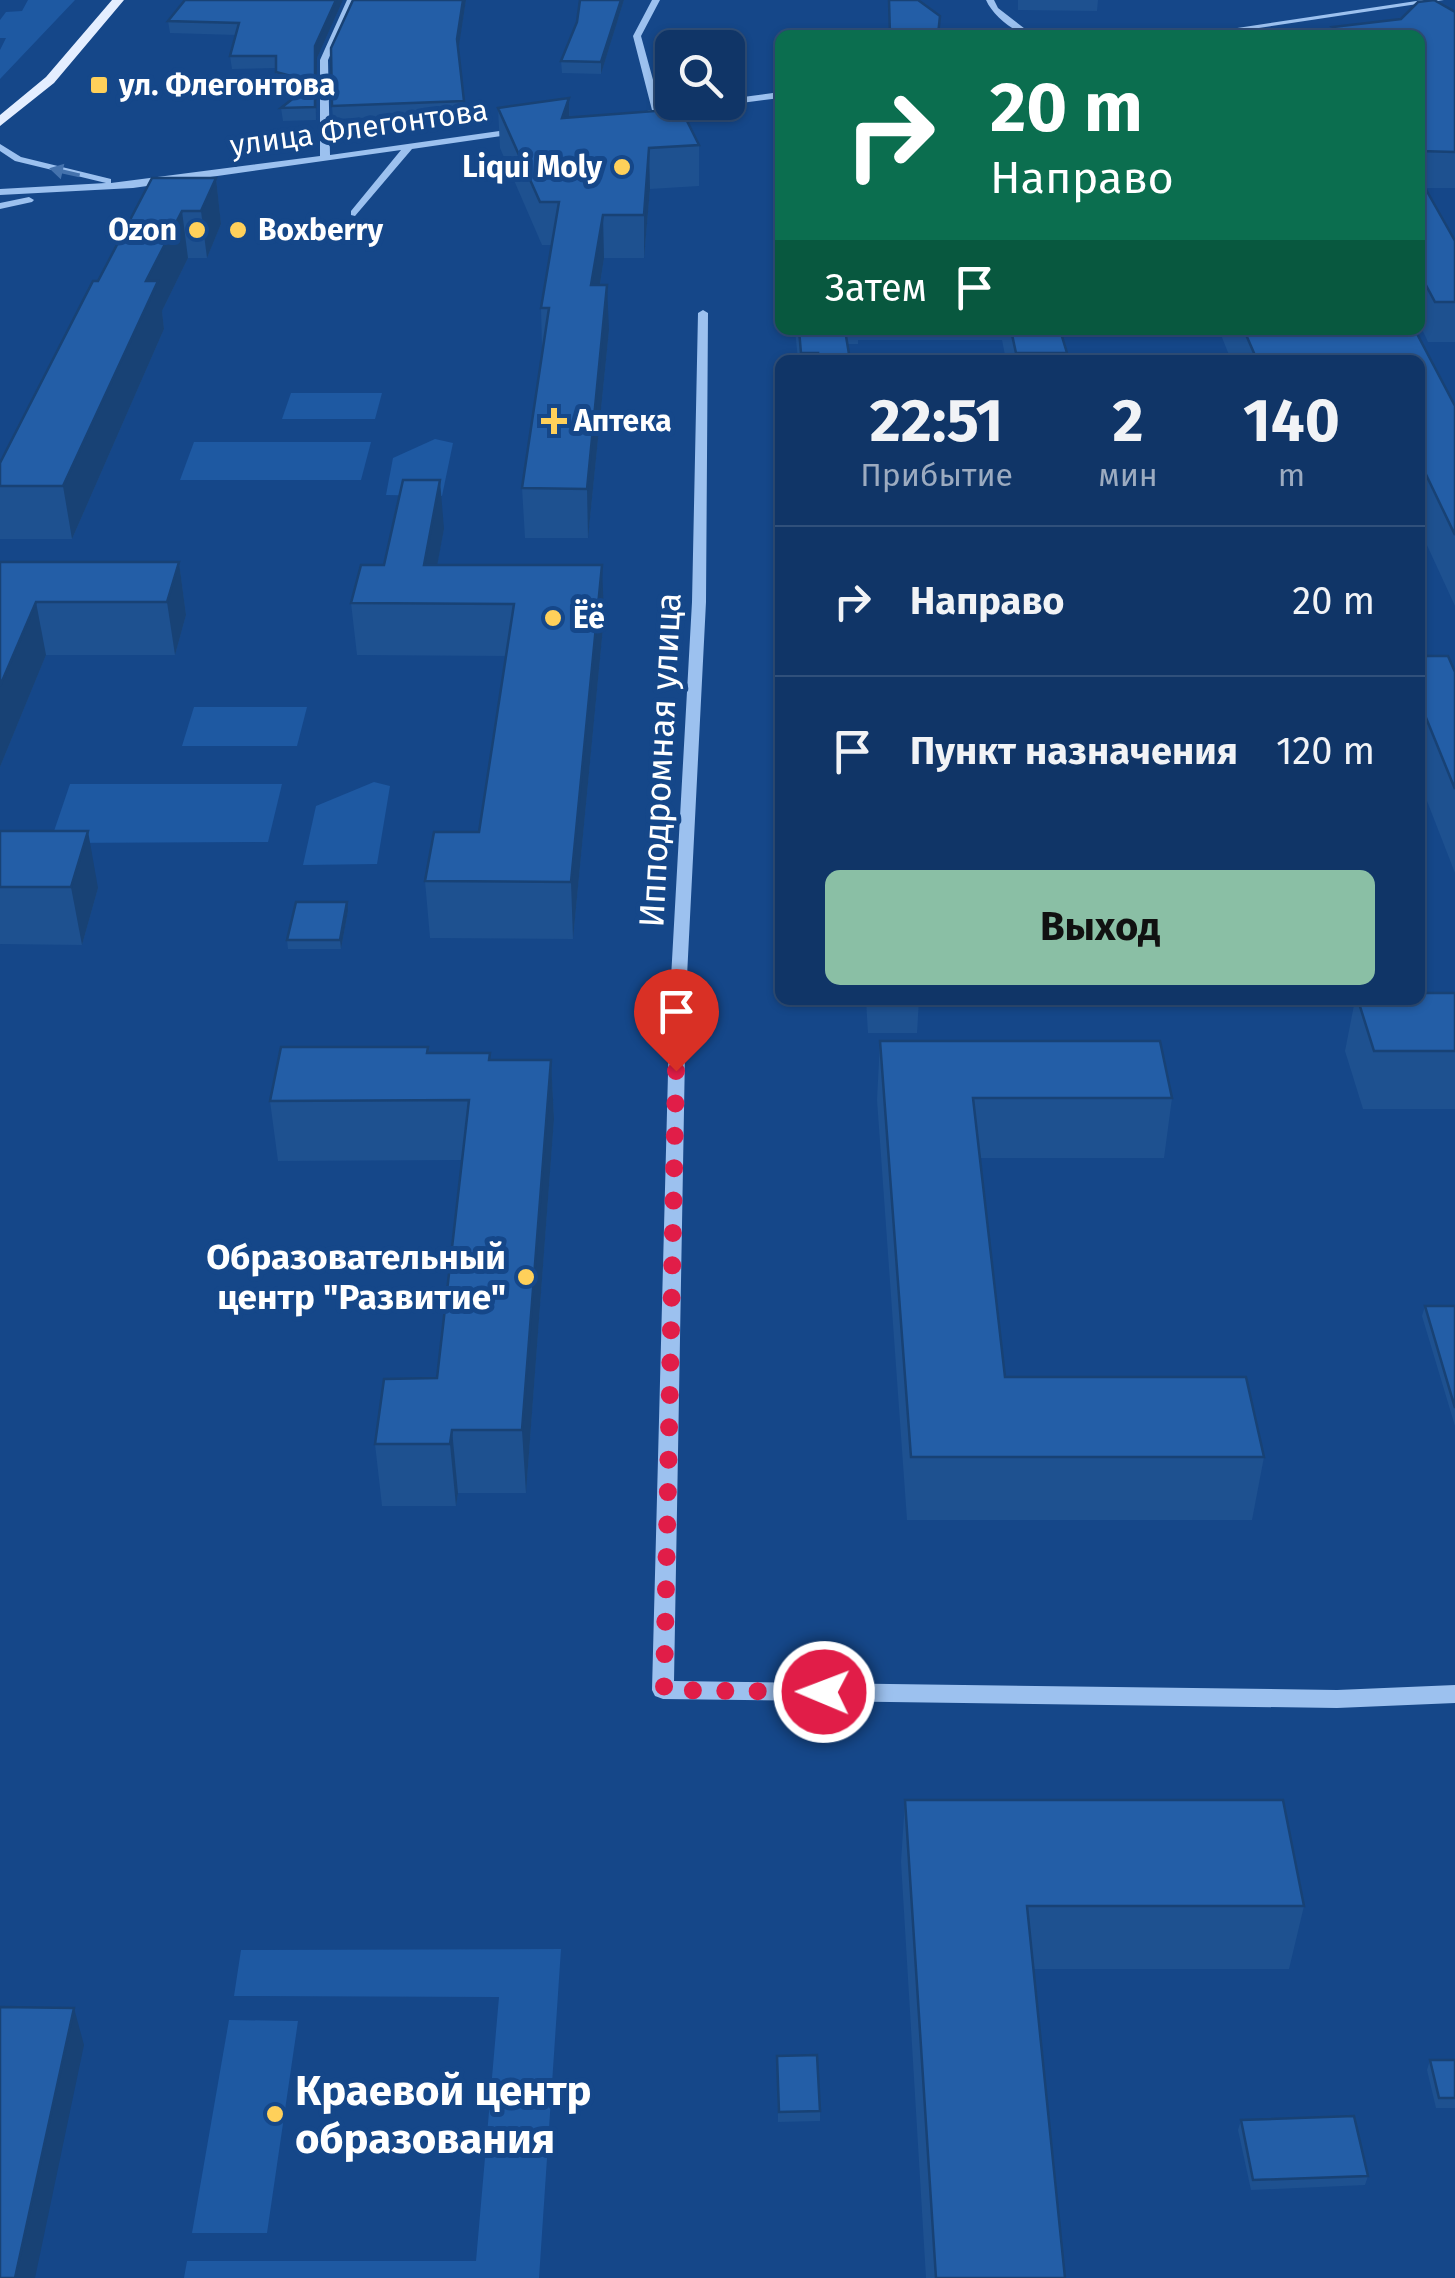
<!DOCTYPE html>
<html lang="ru">
<meta charset="utf-8">
<style>
body{margin:0;font-family:"Fira Sans",sans-serif;background:#193d6d;color:#f1f3f6;height:100vh;display:flex;flex-direction:column;font-size:38px;white-space:nowrap}
*{box-sizing:border-box;margin:0}
p{font-size:32px;color:#9cabc0}
.icon{flex:none;width:55px;height:55px;fill:none;stroke:currentColor;stroke-width:2;stroke-linecap:round;stroke-linejoin:round}
.map{position:relative;flex:1;overflow:hidden}
.drawer{position:absolute;left:775px;top:355px;width:650px;height:650px;display:flex;flex-direction:column;background:#103567;border-radius:15px;box-shadow:0 2px 8px #0004,0 0 0 2px #30507b}
.drawer>*{flex:none}
.banner{position:absolute;left:775px;top:30px;width:650px;height:305px;border-radius:15px;box-shadow:0 2px 8px #0004,0 0 0 2px #30507b;background:#0b6e4f;color:#fff;overflow:hidden}
.buttons{position:absolute;left:655px;top:30px;display:grid;gap:20px}
.buttons a{display:grid;place-items:center;width:90px;height:90px;border-radius:15px;background:#103567;box-shadow:0 2px 8px #0004,0 0 0 2px #30507b;font-size:50px}
.pin{position:absolute;display:grid;place-items:center;width:85px;height:85px;color:#fff;margin:-102px -42px;border-radius:50% 50% 50% 0;rotate:-45deg;box-shadow:0 0 10px #0007}
.pin .icon{rotate:45deg}
.me{position:absolute;width:110px;margin:-55px;rotate:271deg;stroke-linejoin:round;filter:drop-shadow(0 0 8px #0008)}
.turn{display:flex;align-items:center;gap:35px;height:210px;padding:0 50px;font-size:45px}
.turn .icon{width:130px;height:130px;stroke-width:2.5}
.turn b{display:block;font-size:70px;line-height:85px}
.then{display:flex;align-items:center;height:95px;padding:0 50px;background:#0003;gap:20px;font-size:38px}
.eta{display:flex;justify-content:space-evenly;align-items:center;height:170px;text-align:center}
.eta b{font-size:60px;font-weight:700;line-height:70px}
.action{display:flex;gap:20px;margin-top:auto;padding:20px 50px}
.action a{flex:1;height:115px;border-radius:15px;background:#8abfa5;color:#111;font-size:40px;font-weight:700;line-height:115px;text-align:center}
ul{padding:0;list-style:none}
li{display:flex;align-items:center;gap:30px;height:150px;padding:0 50px;border-top:2px solid #30507b}
li div{flex:1}
li b{display:block;font-size:38px}
li em{font-style:normal}
.map>svg:first-child{display:block}
.green{fill:#1e59a2}
.lines{fill:none;stroke-linecap:round;stroke-linejoin:round}
.minor{fill:#9cc1ef;fill-rule:evenodd}
.major{fill:#e4eeff;fill-rule:evenodd}
.wall{fill:#1e5190}
.shaded-wall{fill:#184275}
.building{fill:#235ea7;stroke:#184275;stroke-width:2.5}
.oneway{fill:#4472ad}
.route{stroke:#e11d48;stroke-width:18;stroke-dasharray:0 32.4}
.poi-dot{fill:#ffd05a;stroke:#154789;stroke-width:4}
.labels{text-anchor:middle;stroke-width:10;stroke-linejoin:round;paint-order:stroke}
.far-poi-label{font-size:30px;font-weight:bold;fill:#fff;stroke:#154789;text-anchor:start}
.far-street-label{font-size:30px;fill:#fff;stroke:#154789}
.street-label{font-size:35px;fill:#fff;stroke:#154789}
.poi-label{font-size:35px;font-weight:bold;fill:#fff;stroke:#154789;text-anchor:end}
.near-poi-label{font-size:42px;font-weight:bold;fill:#fff;stroke:#154789;text-anchor:start}
</style>
<div class="map">
<svg width="1455" height="2278" viewBox="0 0 1455 2278">
<rect width="100%" height="100%" fill="#154789"/>
<g class="green">
<path d="M28,0H75L0,79V50L6,38H0V20L6,12L22,11Z"/>
<path d="M291,393H382L375,419H282Z"/>
<path d="M435,439L453,443L442,496L386,495L393,458Z"/>
<path d="M194,442H371L361,480H180Z"/>
<path d="M194,707H307L297,746H182Z"/>
<path d="M374,782L390,786L377,864L303,865L316,806Z"/>
<path d="M70,784H282L268,842L50,843Z"/>
<path d="M561,1949L539,2278H184L187,2261H476L499,1997L234,1996L241,1950Z"/>
<path d="M229,2020L298,2021L267,2233H192Z"/>
</g>
<g class="lines">
<g class="minor">
<path d="M347,0H355L328,60L330,155L520,128L523,129V133L412,149L355,216L351,215V211L401,150L133,188L0,195V189L106,183L15,161L0,151V144L21,157L111,179V183L320,156V60Z"/>
<path d="M652,0H660L641,36L661,109L704,102H728V99L780,92V98L642,116V112L652,110L633,36Z"/>
<path d="M986,0H994L998,8L1033,35C1016,35 993,16 986,0Z"/>
<path d="M1423,0H1444L1213,35H1191Z"/>
<path d="M29,197L34,200L32,202L0,209V203Z"/>
<path d="M703,310L708,313L706,602L686,996L674,1681L1337,1690L1455,1685V1703L1337,1708L663,1699L655,1696L652,1690L670,996L692,602L698,313Z"/>
</g>
<path class="major" d="M112,0H124L54,83L0,126V115L46,77Z"/>
</g>
<g class="wall">
<path d="M343,0L317,58L316,120L283,121L281,108L302,92L277,85L276,68L232,69L230,56L236,35L170,33L168,21Z"/>
<path d="M353,0H466L458,49L464,114L333,119L332,106Z"/>
<path d="M580,0H624L601,74L562,73L561,61L577,22Z"/>
<path d="M1018,0H1098L1097,11L1018,10Z"/>
<path d="M1455,12V188H1425L1455,241V342H1428L1420,325V35H1331L1333,27Z"/>
<path d="M569,98L570,117L699,145V186L650,189L644,258H604L600,285L609,330L588,538H525L522,488L542,350L541,308L551,245H542L500,148L498,108Z"/>
<path d="M216,178L221,224L207,258H188L162,311L164,329L72,539H0V463L98,281Z"/>
<path d="M795,330H1060L1067,353L1066,360H1006L1002,340H858V344H847L850,360H798Z"/>
<path d="M1219,330H1415L1455,406V606L1420,530V360H1231Z"/>
<path d="M444,529L437,565L604,617L573,939L430,938L425,881L479,832L506,656L357,655L351,603L384,565Z"/>
<path d="M0,562H179L186,615L175,655H46L0,767Z"/>
<path d="M1420,656L1455,672V873L1420,783Z"/>
<path d="M0,831L98,888L82,945L0,944Z"/>
<path d="M348,911L341,949H288L287,940Z"/>
<path d="M1455,993V1109H1363L1345,1051L1355,1000H1420Z"/>
<path d="M866,1000H919L917,1033H868Z"/>
<path d="M880,1041L1172,1098L1164,1158H980L1005,1377L1264,1457L1252,1520H907L877,1100Z"/>
<path d="M428,1047L429,1053H490V1060H551L554,1119L526,1493H458L456,1506H382L375,1444L437,1378L462,1160L278,1161L270,1101Z"/>
<path d="M1425,1306H1455V1426L1422,1316Z"/>
<path d="M905,1800L1304,1906L1289,1969H1034L1065,2278H926L901,1862Z"/>
<path d="M777,2056L820,2111V2121L778,2122Z"/>
<path d="M1430,2060H1455V2108H1436L1427,2070Z"/>
<path d="M1241,2120L1368,2176L1365,2185L1251,2190L1238,2130Z"/>
</g>
<g class="shaded-wall">
<path d="M336,0H343L317,58L316,120L315,46Z"/>
<path d="M463,0H466L458,52L457,39Z"/>
<path d="M621,0H624L601,74V62Z"/>
<path d="M569,98L570,138L562,118Z"/>
<path d="M649,148L650,189L644,258V215Z"/>
<path d="M216,178L221,224L207,258L201,211Z"/>
<path d="M182,211L188,258L162,311L164,329L72,539L63,486L146,281Z"/>
<path d="M603,215L604,258L593,330L591,285Z"/>
<path d="M607,285L609,330L588,538L587,489Z"/>
<path d="M440,480L444,529L430,604L424,565Z"/>
<path d="M179,562L186,615L175,655L167,602Z"/>
<path d="M602,565L604,617L573,939L571,882Z"/>
<path d="M36,602L46,655L0,767V686Z"/>
<path d="M88,831L98,888L82,945L71,887Z"/>
<path d="M347,902L348,911L341,949L340,940Z"/>
<path d="M551,1060L554,1119L526,1493L522,1430Z"/>
<path d="M452,1430L458,1493L456,1506L450,1444Z"/>
<path d="M74,2008L84,2045L35,2278H15Z"/>
</g>
<g class="building">
<path d="M185,0H336L315,46V107L281,108L314,82L276,72V56H230L239,23L168,21Z"/>
<path d="M353,0H463L457,39L464,101L332,106L331,48Z"/>
<path d="M580,0H621L601,62L561,61L577,22Z"/>
<path d="M889,0H918L940,16L938,35H890Z"/>
<path d="M1434,0L1455,12V152L1420,151V35H1349L1333,27L1401,19L1418,2Z"/>
<path d="M569,98L562,118L681,109L699,145L649,148L644,215H603L591,285H607L587,489L522,488L549,308H541L559,202H540L498,108Z"/>
<path d="M152,178H216L201,211H182L146,281H158L63,486H0V463L93,281H98Z"/>
<path d="M1420,179L1455,241V302H1435L1420,274Z"/>
<path d="M799,330H845L850,360H818V353H801Z"/>
<path d="M1011,330H1060L1067,353H1016Z"/>
<path d="M1244,330H1415L1455,406V535L1420,462V360H1257Z"/>
<path d="M403,480H440L424,565H602L571,882L425,881L434,832H479L514,604L351,603L361,565H384Z"/>
<path d="M0,562H179L167,602H36L0,686Z"/>
<path d="M1420,656H1448L1455,672V789L1420,703Z"/>
<path d="M0,831H88L71,887H0Z"/>
<path d="M296,902H347L340,940H287Z"/>
<path d="M1420,993H1455V1051H1374L1358,1000H1420Z"/>
<path d="M880,1041H1160L1172,1098H973L1005,1377H1246L1264,1457H911Z"/>
<path d="M281,1047H428L427,1053H490L489,1060H551L522,1430H452L450,1444H375L384,1379L437,1378L469,1100L270,1101Z"/>
<path d="M1425,1306H1455V1408Z"/>
<path d="M905,1800H1283L1304,1906H1027L1065,2278H936Z"/>
<path d="M0,2007L74,2008L15,2278H0Z"/>
<path d="M817,2055L820,2111L779,2112L777,2056Z"/>
<path d="M1430,2060H1455V2098H1439Z"/>
<path d="M1354,2116L1368,2176L1253,2180L1241,2120Z"/>
</g>
<defs><path id="oneway-solid" d="M-6-.8H1V-3.2L6.5 0L1 3.2V.8H-6Z" transform="scale(2.5)"/></defs>
<use class="oneway" href="#oneway-solid" transform="translate(65 172) rotate(-167)"/>
<g class="lines">
<path class="route" d="M676,1071L664,1690L824,1692"/>
</g>
<g class="poi-dot">
<rect x="89" y="75" width="20" height="20" rx="5"/>
<circle cx="622" cy="167" r="10"/>
<circle cx="197" cy="230" r="10"/>
<circle cx="238" cy="230" r="10"/>
<path d="M549 406h10v10h10v10h-10v10h-10v-10h-10v-10h10z"/>
<circle cx="553" cy="618" r="10"/>
<circle cx="526" cy="1277" r="10"/>
<circle cx="275" cy="2114" r="10"/>
</g>
<g class="labels">
<g class="far-poi-label">
<text x="119" y="95">ул. Флегонтова</text>
<text x="602" y="177" text-anchor="end">Liqui Moly</text>
<text x="177" y="240" text-anchor="end">Ozon</text>
<text x="258" y="240">Boxberry</text>
<text x="574" y="431">Аптека</text>
<text x="573" y="628">Ёё</text>
</g>
<g class="far-street-label">
<text transform="translate(359 128) rotate(-8)" y="10">улица Флегонтова</text>
</g>
<g class="street-label">
<text transform="translate(660 760) rotate(-87)" y="12">Ипподромная улица</text>
</g>
<g class="poi-label">
<text x="506" y="1269">Образовательный<tspan x="506" dy="40">центр "Развитие"</tspan></text>
</g>
<g class="near-poi-label">
<text x="295" y="2105">Краевой центр<tspan x="295" dy="48">образования</tspan></text>
</g>
</g>
</svg>
<div class="buttons">
<a><svg class="icon" aria-label="search" viewBox="0 0 24 24"><circle cx="10" cy="10" r="6"/><path d="M15 15l6 6"/></svg></a>
</div>
<div class="pin" style="left:676px;top:1071px;background:#d93025"><svg class="icon" aria-label="arrive" viewBox="0 0 24 24"><path d="M6 21V4h12l-3 4 3 4H6"/></svg></div>
<svg class="me" style="left:824px;top:1692px" viewBox="-20 -20 40 40"><circle r="17" fill="#e11d48" stroke="#fff" stroke-width="3"/><path d="M0-11L8 9 0 5-8 9z" fill="#fff"/></svg>
<div class="banner">
<div class="turn"><svg class="icon" aria-label="right" viewBox="0 0 24 24"><path d="M7 20v-9h11M14 6l5 5-5 5"/></svg><div><b>20 m</b>Направо</div></div>
<div class="then">Затем<svg class="icon" aria-label="arrive" viewBox="0 0 24 24"><path d="M6 21V4h12l-3 4 3 4H6"/></svg></div>
</div>
<section class="drawer">
<div class="eta">
<div><b>22:51</b><p>Прибытие</p></div>
<div><b>2</b><p>мин</p></div>
<div><b>140</b><p>m</p></div>
</div>
<ul>
<li><svg class="icon" aria-label="right" viewBox="0 0 24 24"><path d="M7 20v-9h11M14 6l5 5-5 5"/></svg><div><b>Направо</b></div><em>20 m</em></li>
<li><svg class="icon" aria-label="arrive" viewBox="0 0 24 24"><path d="M6 21V4h12l-3 4 3 4H6"/></svg><div><b>Пункт назначения</b></div><em>120 m</em></li>
</ul>
<div class="action"><a>Выход</a></div>
</section>
</div>
